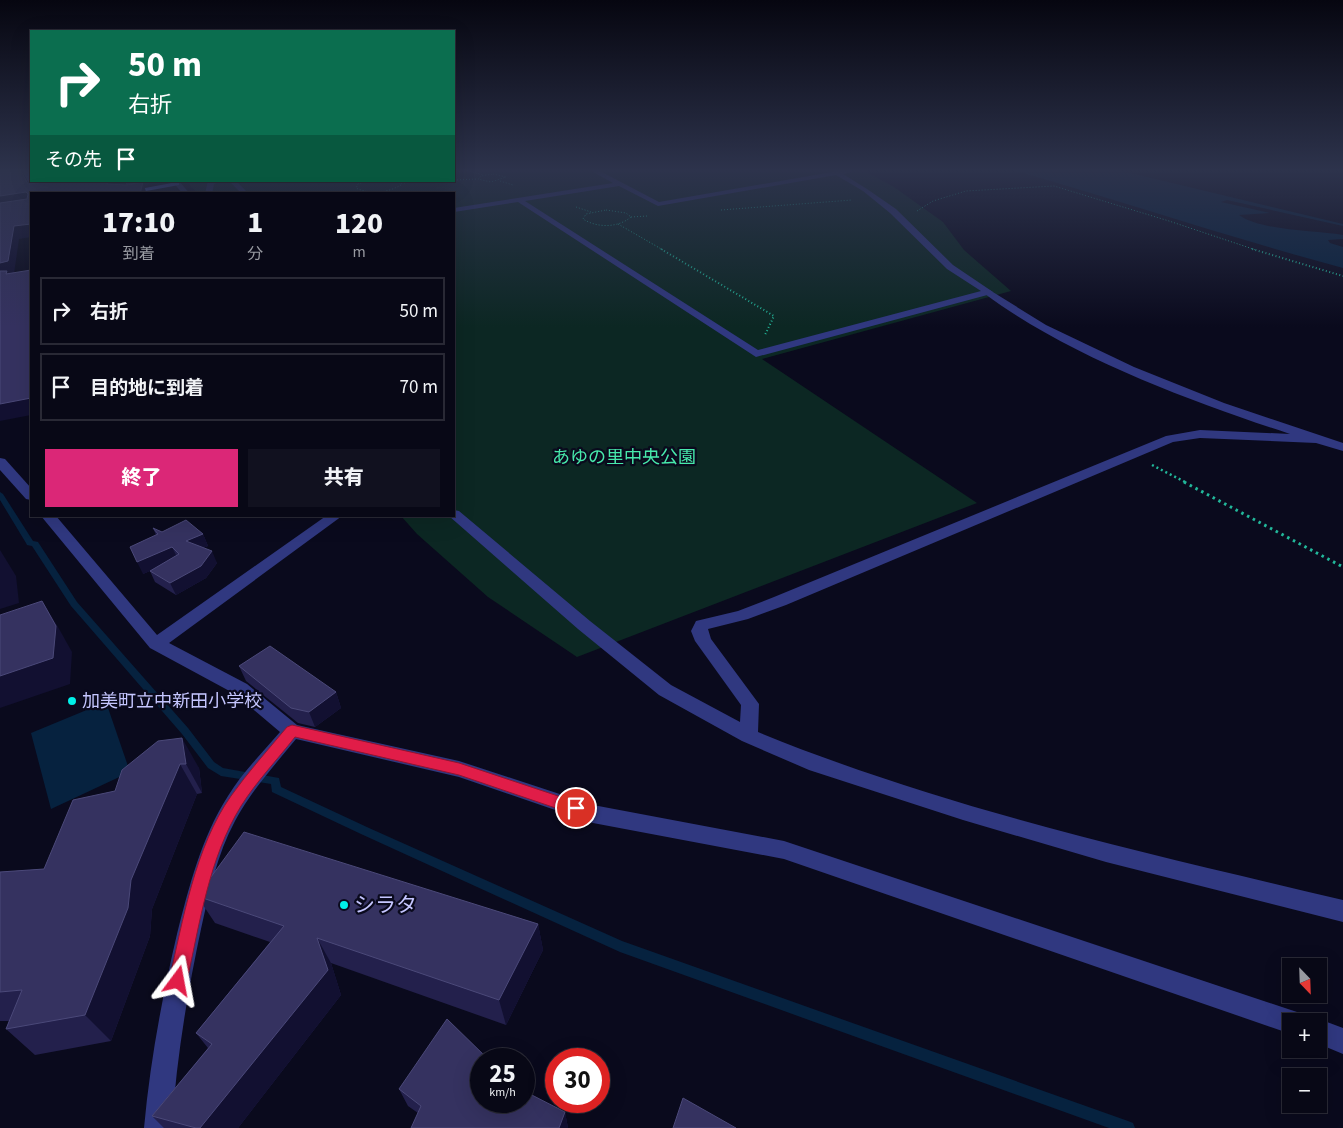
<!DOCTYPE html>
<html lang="ja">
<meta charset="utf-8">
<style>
body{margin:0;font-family:"Source Sans 3","Noto Sans JP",sans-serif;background:#11111f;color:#f1f3f6;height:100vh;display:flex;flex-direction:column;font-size:19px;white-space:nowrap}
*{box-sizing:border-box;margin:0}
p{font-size:16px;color:#989aa1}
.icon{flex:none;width:28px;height:28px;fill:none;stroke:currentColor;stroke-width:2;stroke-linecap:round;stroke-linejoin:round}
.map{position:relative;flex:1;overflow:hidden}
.drawer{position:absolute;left:30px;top:192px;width:425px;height:325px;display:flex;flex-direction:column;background:#080816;border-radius:0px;box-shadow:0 5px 20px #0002,0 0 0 1px #292935}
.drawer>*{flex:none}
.hud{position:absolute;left:30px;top:30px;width:425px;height:152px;border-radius:0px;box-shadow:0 5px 20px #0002,0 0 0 1px #292935;background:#0b6e4f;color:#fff;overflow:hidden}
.needle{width:32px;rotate:157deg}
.controls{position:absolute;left:1282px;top:958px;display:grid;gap:10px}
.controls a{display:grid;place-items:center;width:45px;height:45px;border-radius:0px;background:#080816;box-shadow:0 5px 20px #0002,0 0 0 1px #292935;font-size:25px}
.speed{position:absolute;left:470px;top:1048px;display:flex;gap:10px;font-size:25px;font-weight:700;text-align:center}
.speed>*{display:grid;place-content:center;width:65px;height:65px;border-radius:50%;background:#080816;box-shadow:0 5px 20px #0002,0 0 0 1px #292935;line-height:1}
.speed small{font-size:12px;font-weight:400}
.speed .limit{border:8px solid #d22;background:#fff;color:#111}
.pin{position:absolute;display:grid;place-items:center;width:42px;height:42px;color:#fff;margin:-21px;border:2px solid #fff;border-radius:50%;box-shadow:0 1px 5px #0007}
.me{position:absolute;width:55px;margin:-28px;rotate:13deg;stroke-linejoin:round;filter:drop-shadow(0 0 4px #0008)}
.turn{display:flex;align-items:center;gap:18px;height:105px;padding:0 15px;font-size:22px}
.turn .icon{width:65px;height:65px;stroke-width:2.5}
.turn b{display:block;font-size:35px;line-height:42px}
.then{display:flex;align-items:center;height:48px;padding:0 15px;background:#0003;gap:10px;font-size:19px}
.eta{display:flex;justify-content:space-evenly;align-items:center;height:85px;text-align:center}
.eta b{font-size:30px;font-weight:800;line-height:35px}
.button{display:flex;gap:10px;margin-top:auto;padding:10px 15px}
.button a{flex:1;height:58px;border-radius:0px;background:#db2777;color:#fff;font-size:20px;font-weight:800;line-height:58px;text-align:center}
.button a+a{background:#11111f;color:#f1f3f6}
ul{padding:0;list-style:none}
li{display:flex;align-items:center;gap:15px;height:68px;margin:0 10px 8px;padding:0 5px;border:2px solid #292935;border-radius:0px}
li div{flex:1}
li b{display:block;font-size:19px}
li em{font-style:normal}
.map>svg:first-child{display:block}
.green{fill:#0c2723}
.water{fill:#06223f}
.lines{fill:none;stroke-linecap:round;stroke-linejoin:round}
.stream{fill:#06223f;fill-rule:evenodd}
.path-far3{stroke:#22b79a;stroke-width:1;stroke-dasharray:1 2;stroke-linecap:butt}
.path-far2{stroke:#22b79a;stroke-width:2;stroke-dasharray:1 2.5;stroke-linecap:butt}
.path-far1{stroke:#22b79a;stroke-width:2.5;stroke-dasharray:2 3;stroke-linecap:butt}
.path{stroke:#22b79a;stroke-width:3;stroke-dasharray:2.5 4;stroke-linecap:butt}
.lane{fill:#303880;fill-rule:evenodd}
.street{fill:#303880;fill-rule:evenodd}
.secondary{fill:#5c6eff;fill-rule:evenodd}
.wall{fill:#23204c}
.shaded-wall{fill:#121031}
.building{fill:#353260;stroke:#4b4979}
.route{fill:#e11d48;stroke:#92132f}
.poi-dot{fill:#00f0e9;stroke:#0a0a1d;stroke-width:2}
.labels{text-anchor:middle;stroke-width:4.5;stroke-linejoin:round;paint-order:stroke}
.park-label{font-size:18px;fill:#47e9ab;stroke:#0a0a1d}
.poi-label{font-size:18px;fill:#c5c6ff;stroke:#0a0a1d;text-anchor:start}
.near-poi-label{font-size:21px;fill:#c5c6ff;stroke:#0a0a1d;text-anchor:start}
</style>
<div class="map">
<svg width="1343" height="1128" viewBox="0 0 1343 1128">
<rect width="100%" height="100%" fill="#0a0a1d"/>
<path class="green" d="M454,169H861L894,187L943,222L964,250L1011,291L762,359L977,503L577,657L488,597L417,534L401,516H454V194H199L191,187L188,181H454Z"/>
<g class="water">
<path d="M1010,169H1114L1343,224V226L1227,200L1221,202L1270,213L1239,215C1261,231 1315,230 1343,235V239L1328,240L1330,243L1343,247V268C1231,238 1121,201 1010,169Z"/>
<path d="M106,702L130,772L51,809L31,733Z"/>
</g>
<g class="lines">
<path class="stream" d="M0,492L3,494L33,541L38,542L77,602L188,728L214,762L223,768L279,778L281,787L369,828L622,941L1128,1121L1133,1123L1135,1128H1109L620,952L361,834L272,792L271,784L221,776L208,768L182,734L71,606L32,546L27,545L26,543L0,500Z"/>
<g class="path-far3">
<path d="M461,169L484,175"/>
<path d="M493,174L506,177L491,182L478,179L481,176Z"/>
<path d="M454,180L478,179"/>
<path d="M367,181L358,184L356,188C371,195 387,193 401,185L398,181"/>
<path d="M500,181L513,185"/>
<path d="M401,183L437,181"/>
<path d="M576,207L591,212"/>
<path d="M606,210L626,213L631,217C618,228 597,228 583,219L586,214Z"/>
<path d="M721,210L852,200"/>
<path d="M917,211L933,201L966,191L1054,186L1169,221L1256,250"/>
<path d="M631,217L647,216"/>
<path d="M618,224L663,250"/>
</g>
<g class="path-far2">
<path d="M661,249L774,316L765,335"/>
<path d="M1252,249L1343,276"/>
</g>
<path class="path-far1" d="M1152,465L1187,483"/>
<path class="path" d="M1184,482L1343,567"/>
<g class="lane">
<path d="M588,169H596L659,202L832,172L835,170H852V172L843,174L867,189L896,209L953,265L993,292L991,294L756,357L518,202L454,212V208L613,183ZM836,175L863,191L890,213L947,269L981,291L758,350L525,201L619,186L658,206Z"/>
<path d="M208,181H223L214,184L212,194H205Z"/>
<path d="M229,181H236L249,194H242Z"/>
</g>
<g class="street">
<path d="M21,169H27L31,176V181H35L42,194H35Z"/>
<path d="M172,181H179L190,194H183Z"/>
<path d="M988,289L1046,325L1134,367L1224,403L1343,443V451L1316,443L1200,438L1173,442L786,605L748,619L708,629L711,639L759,704L758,732C946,809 1146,853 1343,900V922L1106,862L963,820L809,770L742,741L659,695L578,629L449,516H454V510L459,511L590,621L671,685L740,722L741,705L695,641L691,631L696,621L738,611L774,597L1166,436L1200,430L1290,434C1190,401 1070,357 985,294V290Z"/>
<path d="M0,458L5,459L31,488V500L26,499L0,470Z"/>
<path d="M41,516H56L157,635L326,516H342L169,643L247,684L297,725L459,761L593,805L784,841L1300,1013L1303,1021H1291V1034L784,859L593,823L459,777L296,739C274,766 251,791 235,821C217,854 209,893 201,929C187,995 176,1061 172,1128H144C150,1062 162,998 177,934C189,887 201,838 228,796C242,773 262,753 280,732L235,694L150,648Z"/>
<path d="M1319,1019L1343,1028V1054L1319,1044V1021H1315Z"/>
</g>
<path class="secondary" d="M177,182L179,183V185L130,194H113Z"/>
</g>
<g class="wall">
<path d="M28,169H31V175Z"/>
<path d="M153,528L162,532L203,534L208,546L203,548L217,563L206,578L176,595L155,582L150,571L143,574L156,535Z"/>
<path d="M239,666L336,692L341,708L315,727L298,723L246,681Z"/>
<path d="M158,741L199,768L202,793L197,794L152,909L150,936L111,1041L35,1055L6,1029L9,1021H0V872L44,869L115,791Z"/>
<path d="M197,896L538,924L543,950L506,1025L331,963L341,995L238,1128H164L152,1116L208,1048L196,1033L270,942L215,923Z"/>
<path d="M399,1089L565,1112L568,1128H411L418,1113L408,1106Z"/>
</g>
<g class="shaded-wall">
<path d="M108,181H125L128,189L107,184Z"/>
<path d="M145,181H148L149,183L148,186H144L147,194H140L127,185Z"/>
<path d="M26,192L31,203L0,208V196Z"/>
<path d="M31,224V237L19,239L14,274L0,278V263L14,226Z"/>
<path d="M31,398V415L0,421V404Z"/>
<path d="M203,534L208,546L192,553L186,541Z"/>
<path d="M172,547L178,559L143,574L137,562Z"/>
<path d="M0,550L16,576L19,603L0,609Z"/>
<path d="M212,551L217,563L206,578L176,595L170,583Z"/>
<path d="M42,601L58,627L72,652L70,684L0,708V676Z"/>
<path d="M336,692L341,708L315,727L309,712Z"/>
<path d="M182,738L199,768L202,793L186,764Z"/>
<path d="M180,764L197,794L152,909L150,936L111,1041L85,1015L131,880Z"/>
<path d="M538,924L543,950L506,1025L499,1000Z"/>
<path d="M317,938L331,963L341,995L238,1128H200Z"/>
<path d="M565,1112L568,1128H559Z"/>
</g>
<g class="building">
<path d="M0,169H20L28,184L39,183L38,181H108L107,184L126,185L143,182L140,194H31V224L14,226L8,261L0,263V203L27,199L28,194L26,192L0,196Z"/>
<path d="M126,181H145L127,185Z"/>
<path d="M31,270V398L0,404V271H7L6,274Z"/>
<path d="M186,520L203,534L186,541L212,551L201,566L170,583L150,571L179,554L172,547L137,562L130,547L158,534L153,528L162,532Z"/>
<path d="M42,601L56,626L53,658L0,676V615Z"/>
<path d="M270,646L336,692L309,712L291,708L239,666Z"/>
<path d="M182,738L186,764H180L131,880L128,908L85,1015L6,1029L22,990L0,992V872L44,869L73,800L115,791L122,770L158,741Z"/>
<path d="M244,832L538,924L499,1000L317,938L328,970L200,1128H196L152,1116L212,1044L196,1033L284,926L197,896Z"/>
<path d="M447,1019L488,1059H481V1101H524V1091L565,1112L559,1128H411L421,1106L399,1089Z"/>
<path d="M683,1098L736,1128H673Z"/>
</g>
<linearGradient id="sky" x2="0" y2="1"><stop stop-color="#060610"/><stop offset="0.52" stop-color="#2d334c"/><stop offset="1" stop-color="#2d334c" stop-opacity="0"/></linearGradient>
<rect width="1343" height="327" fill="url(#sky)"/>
<path class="route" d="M292,725L459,763L582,804L584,808L582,813L576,815L459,775L295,737C277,760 256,782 241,806C209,858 200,922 187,981L184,987L178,990L171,987L169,981C183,920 195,847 231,796C248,772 268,750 287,727Z"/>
<g class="poi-dot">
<circle cx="72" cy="701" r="5"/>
<circle cx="344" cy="905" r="5"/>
</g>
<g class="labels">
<g class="park-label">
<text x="624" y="463">あゆの里中央公園</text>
</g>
<g class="poi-label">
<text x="82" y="707">加美町立中新田小学校</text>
</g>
<g class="near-poi-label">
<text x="354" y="912">シラタ</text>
</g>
</g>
</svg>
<div class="controls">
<a><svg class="needle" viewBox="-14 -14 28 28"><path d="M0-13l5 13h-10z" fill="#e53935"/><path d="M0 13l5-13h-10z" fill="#989aa1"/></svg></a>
<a>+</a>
<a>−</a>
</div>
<div class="speed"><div>25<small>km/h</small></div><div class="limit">30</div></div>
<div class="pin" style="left:576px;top:808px;background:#d93025"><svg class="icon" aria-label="arrive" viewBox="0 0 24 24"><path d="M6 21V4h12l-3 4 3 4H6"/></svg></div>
<svg class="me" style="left:178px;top:981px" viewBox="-20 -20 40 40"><path d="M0-17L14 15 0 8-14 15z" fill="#e11d48" stroke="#fff" stroke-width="4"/></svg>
<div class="hud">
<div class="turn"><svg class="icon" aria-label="right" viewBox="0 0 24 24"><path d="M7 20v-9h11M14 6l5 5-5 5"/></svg><div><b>50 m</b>右折</div></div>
<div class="then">その先<svg class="icon" aria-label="arrive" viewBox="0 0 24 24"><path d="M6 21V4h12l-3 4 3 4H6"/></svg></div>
</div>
<section class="drawer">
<div class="eta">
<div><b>17:10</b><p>到着</p></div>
<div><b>1</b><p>分</p></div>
<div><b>120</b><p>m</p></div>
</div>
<ul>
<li><svg class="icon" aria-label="right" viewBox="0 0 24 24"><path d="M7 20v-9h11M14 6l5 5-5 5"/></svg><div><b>右折</b></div><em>50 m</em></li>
<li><svg class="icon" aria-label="arrive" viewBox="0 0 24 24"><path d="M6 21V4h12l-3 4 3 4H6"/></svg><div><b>目的地に到着</b></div><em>70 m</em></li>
</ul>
<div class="button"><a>終了</a><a>共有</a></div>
</section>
</div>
